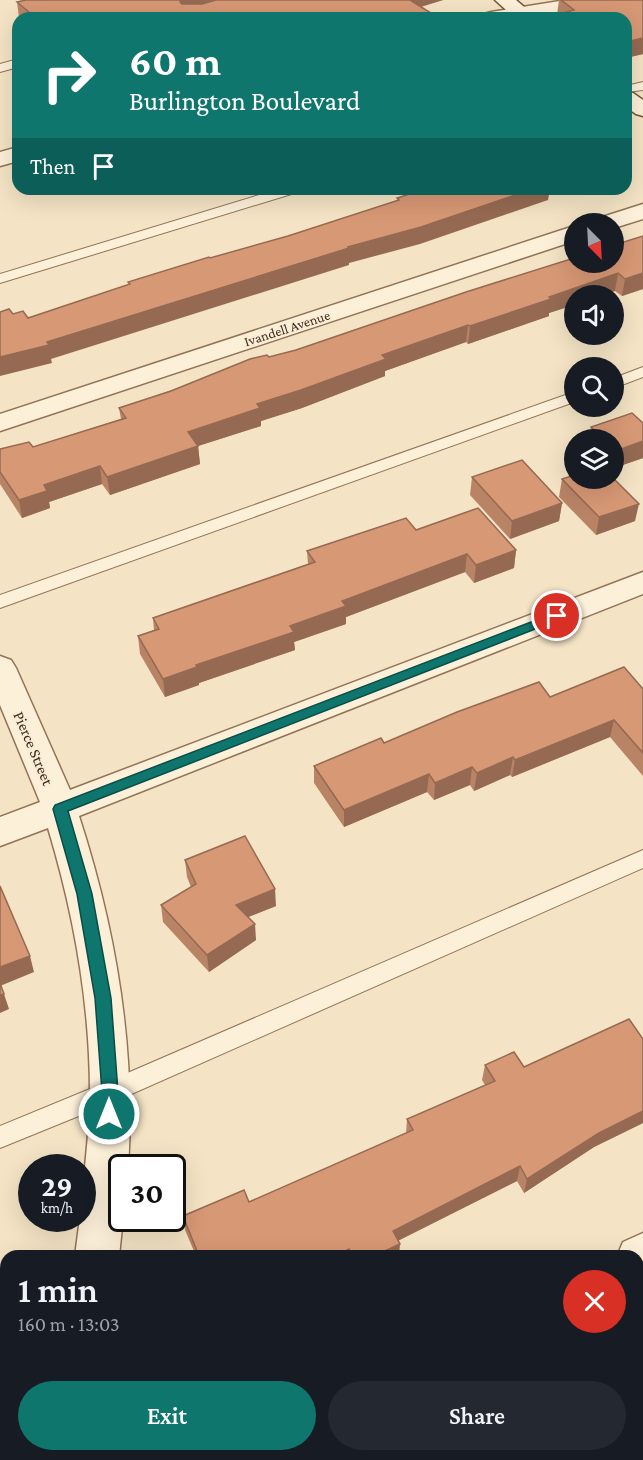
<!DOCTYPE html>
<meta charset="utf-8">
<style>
body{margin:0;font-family:"Crimson Pro",serif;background:#242831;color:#f1f3f6;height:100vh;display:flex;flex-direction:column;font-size:22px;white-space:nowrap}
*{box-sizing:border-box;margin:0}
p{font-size:20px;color:#9ea1a6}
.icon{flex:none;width:33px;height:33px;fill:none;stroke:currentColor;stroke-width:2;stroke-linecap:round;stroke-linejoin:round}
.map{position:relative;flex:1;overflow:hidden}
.sheet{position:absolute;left:0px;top:1250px;width:644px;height:212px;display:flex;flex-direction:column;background:#171b24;border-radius:18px 18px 0 0;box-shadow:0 6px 24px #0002}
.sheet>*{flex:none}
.banner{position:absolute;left:12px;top:12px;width:620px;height:183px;border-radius:18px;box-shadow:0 6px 24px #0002;background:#0f766e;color:#fff;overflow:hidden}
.needle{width:39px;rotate:156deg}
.buttons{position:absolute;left:564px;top:213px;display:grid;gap:12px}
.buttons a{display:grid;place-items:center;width:60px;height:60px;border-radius:50%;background:#171b24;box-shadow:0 6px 24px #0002;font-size:30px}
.speed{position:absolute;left:18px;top:1154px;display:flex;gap:12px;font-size:30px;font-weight:700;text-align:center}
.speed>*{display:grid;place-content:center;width:78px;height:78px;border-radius:50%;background:#171b24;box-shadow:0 6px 24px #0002;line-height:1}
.speed small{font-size:15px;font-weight:400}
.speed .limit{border:3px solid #111;border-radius:9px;background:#fff;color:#111}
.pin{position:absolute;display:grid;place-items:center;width:51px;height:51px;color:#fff;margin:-26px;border:3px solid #fff;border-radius:50%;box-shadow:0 2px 6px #0007}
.me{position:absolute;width:66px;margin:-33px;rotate:0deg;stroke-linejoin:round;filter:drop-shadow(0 0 4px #0008)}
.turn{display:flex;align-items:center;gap:21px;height:126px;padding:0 18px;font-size:27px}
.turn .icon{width:78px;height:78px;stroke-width:2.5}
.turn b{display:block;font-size:42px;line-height:51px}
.then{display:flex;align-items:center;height:57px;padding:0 18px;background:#0003;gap:12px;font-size:22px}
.round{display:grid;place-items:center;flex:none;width:63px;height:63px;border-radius:32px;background:#242831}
.head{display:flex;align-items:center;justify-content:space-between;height:102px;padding:0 18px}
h1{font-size:36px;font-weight:600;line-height:45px}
.action{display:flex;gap:12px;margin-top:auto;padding:12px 18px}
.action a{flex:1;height:69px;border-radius:36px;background:#0f766e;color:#fff;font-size:24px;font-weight:600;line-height:69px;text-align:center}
.action a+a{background:#242831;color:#f1f3f6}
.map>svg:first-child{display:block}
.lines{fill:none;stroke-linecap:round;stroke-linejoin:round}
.lane-casing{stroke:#927357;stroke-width:2}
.street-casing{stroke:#927357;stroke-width:3}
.secondary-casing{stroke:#74543a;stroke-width:3}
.lane{fill:#fdf0d9;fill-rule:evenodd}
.street{fill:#fdf0d9;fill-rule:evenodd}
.secondary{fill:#fdf0d9;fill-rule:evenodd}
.wall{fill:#b98365}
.shaded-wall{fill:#966a52}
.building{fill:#d79875;stroke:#966a52;stroke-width:1.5}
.route{fill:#0f766e;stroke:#0a4d48;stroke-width:1.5}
.labels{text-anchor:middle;stroke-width:4.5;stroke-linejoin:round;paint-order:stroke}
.far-street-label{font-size:14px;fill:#402c1d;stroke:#faedd5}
.street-label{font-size:16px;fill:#402c1d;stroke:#faedd5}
</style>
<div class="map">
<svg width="643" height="1460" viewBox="0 0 643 1460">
<rect width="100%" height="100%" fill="#f4e3c4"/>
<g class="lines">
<g class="lane-casing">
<g id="lane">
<path d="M18,59V67L0,72V64Z"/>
<path d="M643,82V90L626,92V86Z"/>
<path d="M279,189H300L298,192L0,283V274Z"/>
<path d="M643,367V377L614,388V378Z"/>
<path d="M574,392V402L0,608V595Z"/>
<path d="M643,850V868L118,1100L0,1148V1126L102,1084Z"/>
</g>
</g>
<g class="street-casing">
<g id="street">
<path d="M566,0H643V6L547,13L520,18H481L484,14L491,12Z"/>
<path d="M18,147V161L0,166V152Z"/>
<path d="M643,204V219L614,228V224H593L596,219Z"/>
<path d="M574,226V241L0,431V414Z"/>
<path d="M643,572V594L79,816C116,930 136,1047 128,1167H122L123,1218L119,1256H75L80,1218H82C82,1177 90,1136 90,1094C90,1004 74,914 48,828L0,846V817L40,802L0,705V656L11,660L16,668L70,790Z"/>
<path d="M643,1233V1276L638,1278V1256H617L623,1242Z"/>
<rect x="45" y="1455" width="48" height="5"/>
<path d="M207,1455H263L261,1460H205Z"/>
</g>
</g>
<g class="secondary-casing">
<g id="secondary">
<path d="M495,0H516L537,18H515Z"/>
<path d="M626,91L633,93L643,100V116L636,114L626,107Z"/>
</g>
</g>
<use href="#lane" class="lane"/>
<use href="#street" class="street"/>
<use href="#secondary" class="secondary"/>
</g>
<g class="wall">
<path d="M26,0H443L421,7L439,18H19L17,2Z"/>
<path d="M559,0H643V54L626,58V18L557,15Z"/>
<path d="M643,236V289L622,296L615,291L549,313V316L468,344L466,342L385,371V376L302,408L261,421V426L198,446L200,464L110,495L102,484L49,502L50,508L22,518L0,484V449L33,447L121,419L119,408L269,357L296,350Z"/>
<path d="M643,423V458L614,468V440H588L591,427Z"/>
<path d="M472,477L562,503L559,521L510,539L470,495Z"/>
<path d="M562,479L635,521L596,535L559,497Z"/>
<path d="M416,530L516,550L514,568L474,583L465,572L346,617V624L294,642L295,650L199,683V685L165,697L140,654L138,636L154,630L153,618L308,564L307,551Z"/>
<path d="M643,689V776L610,737L512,777L510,775L474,791L470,785L434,800L427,792L344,827L314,783V766L384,743L550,697Z"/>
<path d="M185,860L276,906L248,917L256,940L209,972L163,922L161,905L191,887L187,877Z"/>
<path d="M643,1039V1123L594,1147L524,1193L517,1181L398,1241L399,1256H196L185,1230L183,1216L249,1202L406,1134L407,1119L485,1085L482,1080L485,1065L524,1067Z"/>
<path d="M563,1455H638L643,1460H561Z"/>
</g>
<g class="shaded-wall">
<path d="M181,0H235L181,18L180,2Z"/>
<path d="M403,0H443L403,12Z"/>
<path d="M643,38V54L626,58V42Z"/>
<path d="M533,189H550L548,200L420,244L349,263V265L51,359L52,363L0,376V357L348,247Z"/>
<path d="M618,273L615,291L601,296H574V305L549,313V316L468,344L470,326L549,297Z"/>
<path d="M643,273V289L622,296L625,279Z"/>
<path d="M468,325L466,342L385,371V376L302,408L261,421V426L198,446L200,464L110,495L107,477L188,432L382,355Z"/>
<path d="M643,441V458L614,468L616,451Z"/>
<path d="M100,466L102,484L49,502L50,508L22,518L19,500L44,485Z"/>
<path d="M562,503L559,521L510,539L512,521Z"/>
<path d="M639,504L635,521L596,535L599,517Z"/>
<path d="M516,550L514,568L474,583L476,565Z"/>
<path d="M467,554L465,572L346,617V624L294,642L295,650L199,683V685L165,697L163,679L290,626L342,601Z"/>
<path d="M614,720L610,737L512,777L515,760Z"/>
<path d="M513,757L510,775L474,791L477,773Z"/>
<path d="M472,767L470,785L434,800L435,783Z"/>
<path d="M429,774L427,792L344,827V810Z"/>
<path d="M275,889L276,906L238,921L236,905Z"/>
<path d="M255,924L256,940L209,972L207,955Z"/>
<path d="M30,956L34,972L0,986V967Z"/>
<path d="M4,994L9,1009L0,1013V995Z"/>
<path d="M643,1111V1123L594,1147L524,1193L527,1179L599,1133Z"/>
<path d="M520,1166L517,1181L391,1244L393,1231Z"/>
<path d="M400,1244L399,1256H374Z"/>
<path d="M349,1249V1256H336Z"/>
</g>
<g class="building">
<path d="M26,0H181L180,2L182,4H202L216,0H410L439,18H36L17,2Z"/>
<path d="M561,0H643V38L626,42V18H545L574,10Z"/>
<path d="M425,189H533L421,227L348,247L349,248L47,342L49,345L0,357V312L9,309L13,314L23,311L28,318L130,284L128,282L209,257L210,258L288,236L399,200L397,198Z"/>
<path d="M643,236V273L625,279L618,273L549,297L551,299L470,326L468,325L382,355L386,359L301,390L257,404L260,408L188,432L198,446L107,477L100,466L44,485L47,491L19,500L0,472V449L29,442L33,447L126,418L119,408L171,391L250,359L267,355L269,357L296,350L466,292L574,258V262H614V245Z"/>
<path d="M632,413L643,423V441L616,451L614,449V440H604L591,427Z"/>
<path d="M522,460L562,503L512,521L472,477Z"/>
<path d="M574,475V478H613L639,504L599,517L562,479Z"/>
<path d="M478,508L516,550L476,565L467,554L342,601L346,606L290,626L294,632L196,665L197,667L163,679L138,636L159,629L153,618L315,562L307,551L406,518L416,530Z"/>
<path d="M624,667L643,689V753L614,720L515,760L513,757L477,773L472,767L435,783L429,774L344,810L314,766L381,738L384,743L457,712L539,682L550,697Z"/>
<path d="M245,836L275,889L236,905L255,924L207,955L161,905L196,884L185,860Z"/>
<path d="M0,886L30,956L0,967Z"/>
<path d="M0,983L4,994L0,995Z"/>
<path d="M629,1019L643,1039V1111L599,1133L527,1179L520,1166L393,1231L400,1244L374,1256H352L349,1249L336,1256H199L183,1216L244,1190L249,1202L413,1130L407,1119L495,1081L485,1065L514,1052L524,1067Z"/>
<path d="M643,1397V1460H568L566,1455H638V1400Z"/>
</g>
<path class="route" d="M557,612L563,616L561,619L68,811L92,894L111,998L118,1092V1114L115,1119L109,1122L103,1119L101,1114L102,1092L95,998L77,894L53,809L55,805Z"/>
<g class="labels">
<g class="far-street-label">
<text transform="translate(287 328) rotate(-18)" y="5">Ivandell Avenue</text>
</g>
<g class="street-label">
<text transform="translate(34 748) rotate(67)" y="6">Pierce Street</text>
</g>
</g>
</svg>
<div class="buttons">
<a><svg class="needle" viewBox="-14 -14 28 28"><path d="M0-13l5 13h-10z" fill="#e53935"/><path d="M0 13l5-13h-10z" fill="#9ea1a6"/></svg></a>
<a><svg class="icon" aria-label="sound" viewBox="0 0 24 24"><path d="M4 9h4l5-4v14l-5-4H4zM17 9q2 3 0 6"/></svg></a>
<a><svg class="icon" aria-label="search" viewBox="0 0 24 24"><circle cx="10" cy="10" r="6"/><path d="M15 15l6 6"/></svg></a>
<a><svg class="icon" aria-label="layers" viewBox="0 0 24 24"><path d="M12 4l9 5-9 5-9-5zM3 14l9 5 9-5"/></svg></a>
</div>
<div class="speed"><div>29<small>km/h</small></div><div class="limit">30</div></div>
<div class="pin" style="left:557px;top:616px;background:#d93025"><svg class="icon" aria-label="arrive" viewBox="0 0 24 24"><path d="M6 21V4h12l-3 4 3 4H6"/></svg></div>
<svg class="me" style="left:109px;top:1114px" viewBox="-20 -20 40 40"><circle r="17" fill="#0f766e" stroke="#fff" stroke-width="3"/><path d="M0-11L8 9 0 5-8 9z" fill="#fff"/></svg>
<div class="banner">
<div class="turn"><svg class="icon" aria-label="right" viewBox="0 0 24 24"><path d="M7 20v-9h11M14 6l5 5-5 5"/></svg><div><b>60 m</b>Burlington Boulevard</div></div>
<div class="then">Then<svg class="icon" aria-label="arrive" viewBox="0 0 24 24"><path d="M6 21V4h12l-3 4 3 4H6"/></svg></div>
</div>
<section class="sheet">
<div class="head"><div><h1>1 min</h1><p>160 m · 13:03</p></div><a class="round" style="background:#d93025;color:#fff"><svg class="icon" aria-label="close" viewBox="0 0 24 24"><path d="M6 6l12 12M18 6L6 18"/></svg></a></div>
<div class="action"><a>Exit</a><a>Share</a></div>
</section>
</div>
